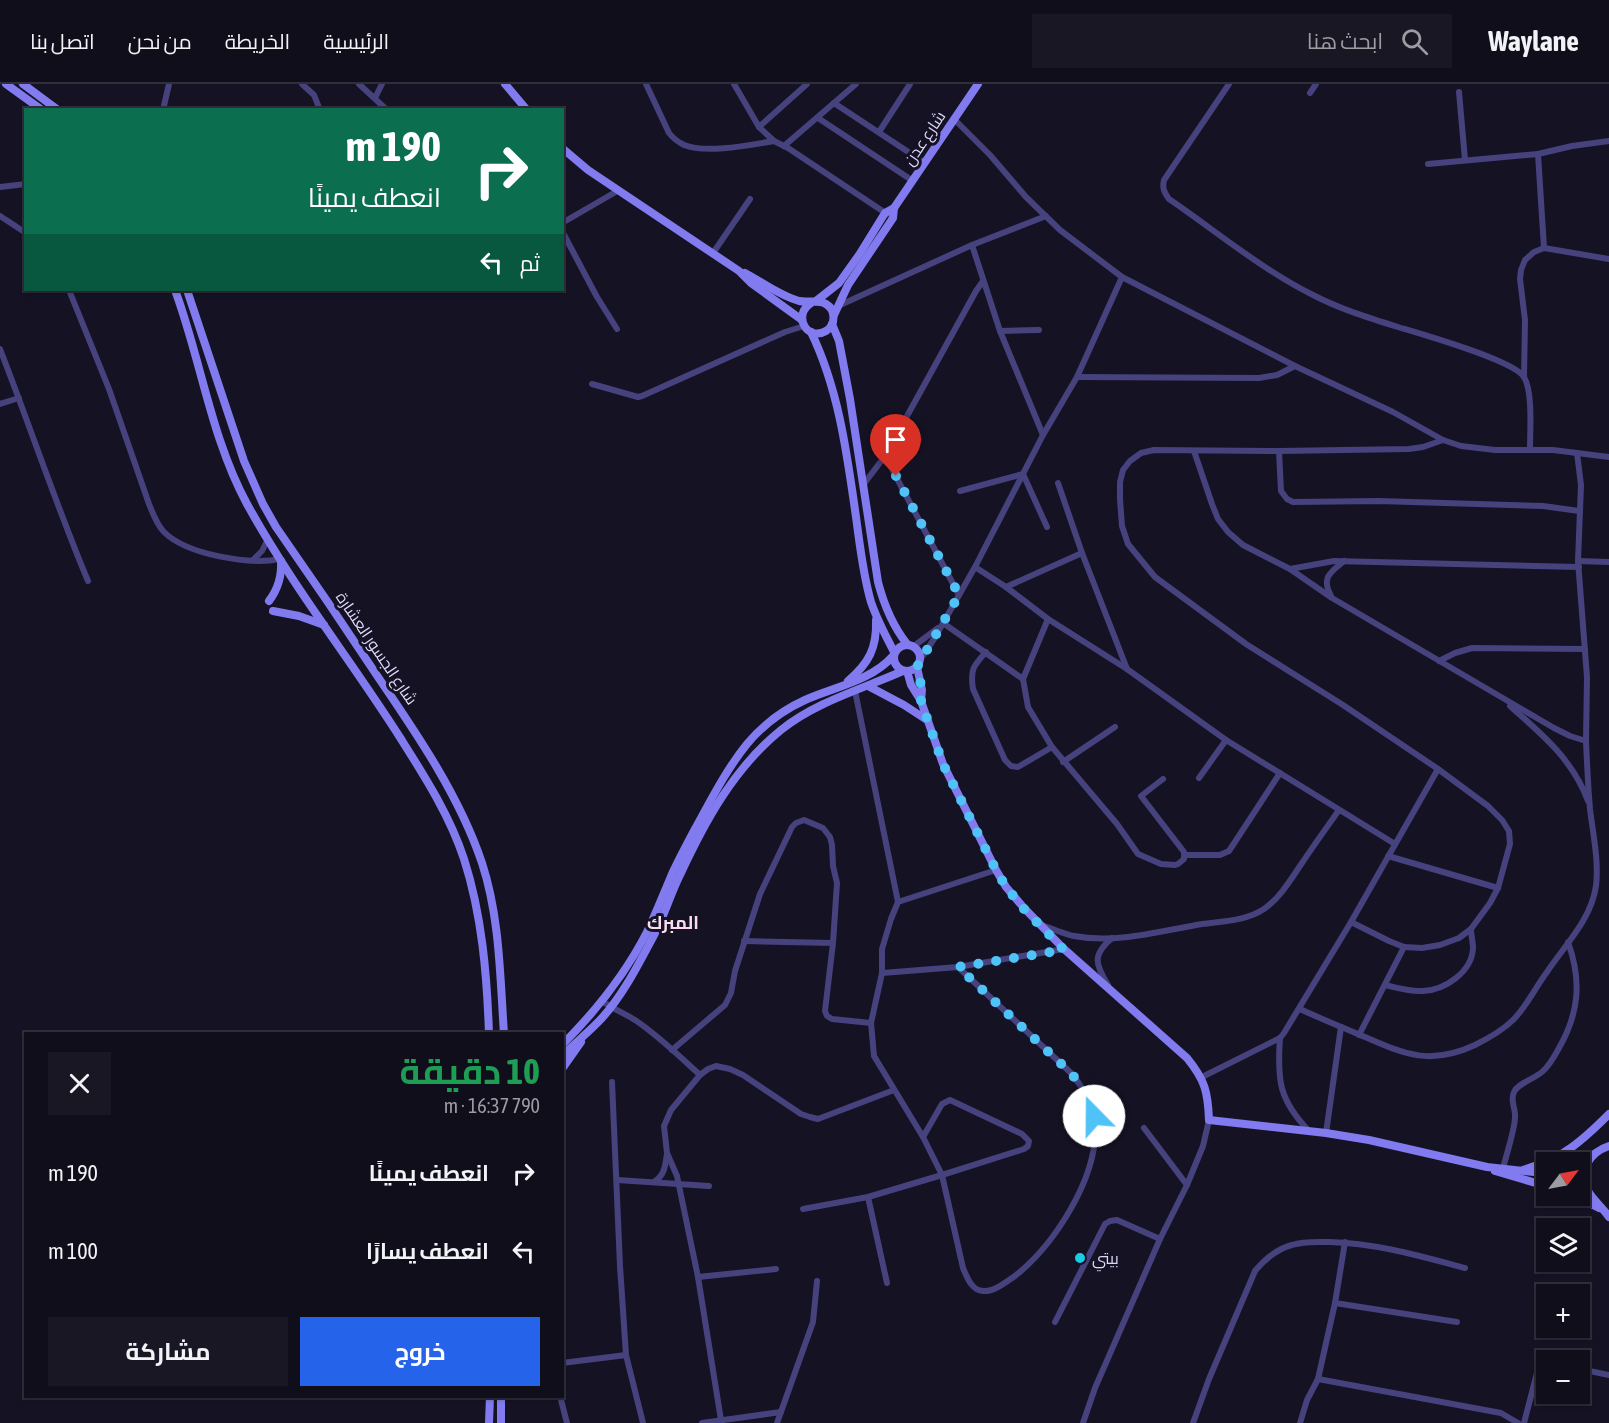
<!DOCTYPE html>
<html lang="ar">
<meta charset="utf-8">
<style>
body{margin:0;font-family:"Asap Condensed",Cairo,sans-serif;background:#191724;color:#f1f3f6;direction:rtl;height:100vh;display:flex;flex-direction:column;font-size:22px;white-space:nowrap}
*{box-sizing:border-box;margin:0}
p{font-size:20px;color:#9c9ca3}
.icon{flex:none;width:33px;height:33px;fill:none;stroke:currentColor;stroke-width:2;stroke-linecap:round;stroke-linejoin:round}
.map{position:relative;flex:1;overflow:hidden;direction:ltr}
.sheet{position:absolute;left:24px;top:948px;width:540px;height:366px;display:flex;flex-direction:column;background:#100e1b;border-radius:0px;box-shadow:0 2px 4px #0004,0 0 0 2px #302e3a;direction:rtl}
.sheet>*{flex:none}
.hud{position:absolute;left:24px;top:24px;width:540px;height:183px;border-radius:0px;box-shadow:0 2px 4px #0004,0 0 0 2px #302e3a;direction:rtl;background:#0b6e4f;color:#fff;overflow:hidden}
.needle{width:39px;rotate:58deg}
.controls{position:absolute;left:1536px;top:1068px;display:grid;gap:12px}
.controls a{display:grid;place-items:center;width:54px;height:54px;border-radius:0px;background:#100e1b;box-shadow:0 2px 4px #0004,0 0 0 2px #302e3a;font-size:30px}
.pin{position:absolute;display:grid;place-items:center;width:51px;height:51px;color:#fff;margin:-62px -26px;border-radius:50% 50% 50% 0;rotate:-45deg;box-shadow:0 0 6px #0007}
.pin .icon{rotate:45deg}
.me{position:absolute;width:66px;margin:-33px;rotate:338deg;stroke-linejoin:round;filter:drop-shadow(0 0 4px #0008)}
.turn{display:flex;align-items:center;gap:21px;height:126px;padding:0 24px;font-size:27px}
.turn .icon{width:78px;height:78px;stroke-width:2.5}
.turn b{display:block;font-size:42px;line-height:51px}
.then{display:flex;align-items:center;height:57px;padding:0 24px;background:#0003;gap:12px;font-size:22px}
.round{display:grid;place-items:center;flex:none;width:63px;height:63px;border-radius:0px;background:#191724}
.summary{display:flex;align-items:center;justify-content:space-between;height:102px;padding:0 24px}
h1{font-size:36px;font-weight:700;line-height:45px;color:#1e9e55}
.action{display:flex;gap:12px;margin-top:auto;padding:12px 24px}
.action a{flex:1;height:69px;border-radius:0px;background:#2563eb;color:#fff;font-size:24px;font-weight:700;line-height:69px;text-align:center}
.action a+a{background:#191724;color:#f1f3f6}
ul{padding:0;list-style:none}
li{display:flex;align-items:center;gap:18px;height:78px;padding:0 24px}
li div{flex:1}
li b{display:block;font-size:22px}
li em{font-style:normal}
header{display:flex;align-items:center;gap:36px;box-sizing:border-box;height:84px;padding:0 30px;background:#100e1b;border-bottom:2px solid #302e3a}
header strong{font-size:28px}
nav{display:flex;gap:33px;margin-inline-start:auto;font-size:21px}
.search{width:420px;height:54px;background:#191724;display:flex;align-items:center;gap:15px;box-sizing:border-box;padding:0 21px;border-radius:0px;color:#9c9ca3;font-size:22px}
.map>svg:first-child{display:block}
.lines{fill:none;stroke-linecap:round;stroke-linejoin:round}
.street{stroke:#46427d;stroke-width:6}
.secondary{stroke:#817bef;stroke-width:8}
.route{stroke:#4fc3f7;stroke-width:10;stroke-dasharray:0 18}
.poi-dot{fill:#1bcbe4;stroke:#151224;stroke-width:2}
.labels{text-anchor:middle;stroke-width:6;stroke-linejoin:round;paint-order:stroke}
.street-label{font-size:16px;fill:#ded9fa;stroke:#151224}
.poi-label{font-size:16px;fill:#ded9fa;stroke:#151224;text-anchor:start}
.neighbourhood-label{font-size:18px;font-weight:bold;fill:#fbdbee;stroke:#151224}
</style>
<header>
<strong>Waylane</strong>
<div class="search"><svg class="icon" aria-label="search" viewBox="0 0 24 24"><circle cx="10" cy="10" r="6"/><path d="M15 15l6 6"/></svg>ابحث هنا</div>
<nav><a>الرئيسية</a><a>الخريطة</a><a>من نحن</a><a>اتصل بنا</a></nav>
</header>
<div class="map">
<svg width="1609" height="1339" viewBox="0 0 1609 1339">
<rect width="100%" height="100%" fill="#151224"/>
<g class="lines">
<g class="street">
<path d="M302,0L314,11L320,26"/>
<path d="M359,0L387,26"/>
<path d="M646,0L669,49C673,54 678,58 684,61C706,70 750,61 774,57"/>
<path d="M734,0L759,43L774,57L788,64L887,130"/>
<path d="M1229,0L1164,96C1162,104 1164,108 1169,115C1216,147 1261,185 1313,211C1340,225 1369,234 1398,243C1421,250 1513,276 1524,293C1533,308 1530,347 1530,365"/>
<path d="M1459,8L1465,76"/>
<path d="M1310,9L1316,0"/>
<path d="M375,14L382,0"/>
<path d="M834,19L925,79"/>
<path d="M163,26L169,0"/>
<path d="M818,34L913,97"/>
<path d="M954,35L990,71L1026,113L1060,146L1122,193L1295,282L1393,328L1443,356L1461,362L1495,366H1553L1609,373"/>
<path d="M759,43L807,0"/>
<path d="M879,48L910,0"/>
<path d="M784,62L856,0"/>
<path d="M1538,70L1544,164"/>
<path d="M1428,80L1538,70L1572,62L1609,57"/>
<path d="M0,103L26,100"/>
<path d="M0,132L26,149"/>
<path d="M562,139L619,106"/>
<path d="M562,147L597,213L617,245"/>
<path d="M972,161L1000,247L1043,351"/>
<path d="M713,169L750,115"/>
<path d="M69,206L109,305L149,420C153,430 157,441 164,448C187,471 250,481 280,475"/>
<path d="M838,222L972,161L1046,132"/>
<path d="M1000,247L1039,246"/>
<path d="M0,265C30,342 56,421 88,497"/>
<path d="M1077,293L1259,294L1277,291L1295,282"/>
<path d="M1524,293L1525,236L1520,195L1521,186L1525,176L1534,168L1544,164L1609,175"/>
<path d="M592,300L638,313L642,312L785,248L804,242"/>
<path d="M0,320L19,314"/>
<path d="M1194,367L1212,420L1218,435L1228,448L1243,461L1290,485L1332,514L1554,644L1570,652L1586,657C1587,680 1588,702 1590,725C1593,750 1599,777 1596,802C1591,836 1565,861 1547,888C1535,904 1527,922 1513,936C1502,947 1489,954 1475,961C1428,983 1402,969 1358,950C1339,942 1319,934 1300,925"/>
<path d="M1279,367L1281,407L1287,415L1293,418L1379,417L1543,422L1579,427"/>
<path d="M1577,369L1581,401L1578,477L1587,593L1586,657"/>
<path d="M885,372L959,511"/>
<path d="M1058,399L1082,469L1127,585"/>
<path d="M863,401L885,372L976,207L983,197"/>
<path d="M960,407L1023,390L1047,443"/>
<path d="M253,476L262,467L268,455"/>
<path d="M1578,477L1609,478"/>
<path d="M975,483L1006,503L1048,535L1127,585L1226,656L1395,760"/>
<path d="M1290,485L1334,477L1579,483"/>
<path d="M1006,503L1082,469"/>
<path d="M1331,512C1321,493 1330,489 1344,477"/>
<path d="M943,539L1023,595L1028,623L1052,663L1117,740L1138,770L1161,780L1175,781L1178,780L1184,775V768L1141,712L1163,695"/>
<path d="M914,562L938,544"/>
<path d="M986,568C973,582 970,586 973,605L1005,676L1011,682L1018,683L1052,663"/>
<path d="M920,576L934,555L975,483L1043,351L1077,293L1122,193"/>
<path d="M1439,577L1455,569L1472,564L1585,565"/>
<path d="M1023,595L1048,535"/>
<path d="M855,607L898,818"/>
<path d="M1510,622C1542,650 1573,676 1588,717"/>
<path d="M1063,678L1115,643"/>
<path d="M1199,694L1226,656"/>
<path d="M1184,771H1220L1229,767L1280,689"/>
<path d="M1388,772L1498,804"/>
<path d="M1351,838L1389,857L1404,863L1422,864L1440,861L1459,854L1471,845L1490,819L1498,804L1510,760L1509,747L1502,736L1488,722L1438,685L1343,621L1246,560L1155,493L1128,460L1122,442L1120,415V398L1123,386L1130,377L1141,369L1154,366L1279,367L1409,365L1423,363L1443,356"/>
<path d="M1043,842C1054,845 1064,850 1074,852C1116,860 1161,847 1202,840C1223,837 1246,837 1264,825C1280,814 1291,795 1302,779C1314,761 1327,743 1339,726"/>
<path d="M744,857L833,859"/>
<path d="M958,883L1071,989C1084,1005 1094,1021 1095,1042C1098,1094 1054,1161 1015,1192C1006,1198 994,1208 983,1207C971,1206 967,1193 963,1184L942,1091L923,1053L874,972L871,939L882,889V865L891,835L898,818L996,786"/>
<path d="M882,889L958,883L1064,865"/>
<path d="M1108,901C1095,880 1092,871 1112,854"/>
<path d="M1385,901C1397,904 1410,908 1423,907C1445,906 1472,888 1473,864C1473,858 1471,851 1471,845"/>
<path d="M602,917C613,925 624,929 635,936C659,952 679,972 700,991"/>
<path d="M1359,951L1404,863"/>
<path d="M1280,954C1277,996 1279,1016 1309,1047"/>
<path d="M672,966L725,921L731,909L735,887L760,810L792,743L796,739L804,736L823,744L830,753L832,761L833,782L837,799L833,859L825,927L827,932L832,935L871,939"/>
<path d="M1202,993L1280,954L1284,949L1351,838L1438,685"/>
<path d="M612,998L620,1182L626,1271L643,1339"/>
<path d="M1144,1044L1187,1101"/>
<path d="M1326,1049L1341,943"/>
<path d="M1503,1084C1506,1072 1516,1042 1515,1031C1515,1023 1510,1016 1514,1008C1518,999 1535,995 1543,987C1550,981 1554,973 1559,964C1579,929 1582,897 1568,858"/>
<path d="M617,1096L709,1102"/>
<path d="M654,1098C665,1091 665,1082 667,1070"/>
<path d="M868,1113L887,1199"/>
<path d="M803,1125L868,1113L942,1091L1024,1065L1028,1062L1029,1057L1022,1050L950,1016L942,1020L923,1053"/>
<path d="M698,1193L776,1185"/>
<path d="M1335,1219L1345,1158"/>
<path d="M1055,1238L1105,1140L1110,1137L1117,1136L1160,1155"/>
<path d="M562,1279L626,1271"/>
<path d="M1580,1285L1609,1291"/>
<path d="M1318,1295L1501,1329L1518,1339"/>
<path d="M560,1312L567,1339"/>
<path d="M721,1336L698,1193L677,1092L667,1069L664,1042L671,1026L700,991L708,985L716,982L730,985L743,991L801,1030L810,1033L818,1035L894,1006"/>
<path d="M702,1339L781,1328"/>
<path d="M777,1339L813,1238L817,1197"/>
<path d="M1083,1339L1095,1304L1160,1155L1187,1101L1203,1062L1209,1036"/>
<path d="M1193,1339L1209,1295L1255,1187C1265,1175 1276,1165 1292,1161C1304,1157 1317,1158 1329,1158C1375,1159 1420,1172 1465,1184"/>
<path d="M1300,1339L1307,1316L1318,1295L1335,1219L1457,1238"/>
<path d="M1524,1339L1538,1285L1541,1281L1546,1279"/>
</g>
<g class="secondary">
<path d="M6,0L42,26"/>
<path d="M23,0L58,26"/>
<path d="M505,0L527,26"/>
<path d="M562,64L588,86L739,187L751,199L802,236"/>
<path d="M745,189C762,198 780,212 799,217C808,219 818,215 826,220C836,226 836,241 826,247C807,258 792,231 811,219"/>
<path d="M175,206C201,276 211,354 247,420C292,502 351,576 401,655C425,693 450,732 464,775C482,831 487,891 489,950"/>
<path d="M187,206L244,377L263,420L276,443C311,493 345,543 378,593C417,650 460,713 482,779C500,834 500,893 504,950"/>
<path d="M816,217L839,199L859,171L885,129L894,124"/>
<path d="M834,231L848,201L893,134L894,124L978,0"/>
<path d="M832,240L839,257L850,315L878,498C884,521 892,541 907,560"/>
<path d="M811,248C839,306 847,370 856,433C860,462 863,491 871,518C877,536 886,552 894,568"/>
<path d="M269,517C278,505 282,493 281,477"/>
<path d="M273,527L299,532L324,541"/>
<circle cx="907" cy="574" r="13"/>
<path d="M917,583L922,606L921,617"/>
<path d="M907,587L911,601L921,617L943,680L996,786L1006,803L1024,824L1064,865L1187,974C1205,996 1208,1008 1209,1036L1326,1049L1369,1056L1487,1083L1534,1088H1546"/>
<path d="M848,597C869,579 877,564 876,536"/>
<path d="M868,602L904,621L927,636"/>
<path d="M562,961C596,927 625,891 647,848C656,829 664,809 672,790C679,775 687,760 695,745C711,716 726,686 747,660C762,642 783,626 805,616C834,603 871,597 893,572"/>
<path d="M562,972C575,959 590,947 602,934C623,911 638,881 653,853C664,833 670,811 680,791C705,737 734,684 781,646C816,618 862,605 903,587"/>
<path d="M562,985L581,958"/>
<path d="M1609,1062C1590,1068 1577,1087 1588,1107C1593,1116 1603,1124 1609,1133"/>
<path d="M1523,1086C1538,1081 1553,1076 1566,1067C1582,1057 1596,1043 1609,1030"/>
<path d="M1495,1087L1546,1102"/>
<path d="M1576,1112L1599,1124"/>
<path d="M489,1339L490,1312"/>
<path d="M501,1339V1312"/>
</g>
</g>
<g class="lines">
<path class="route" d="M896,392L959,511L917,583L922,606L921,617L943,680L996,786L1006,803L1023,824L1064,866L958,883L1071,989C1082,1003 1089,1015 1094,1032"/>
</g>
<circle class="poi-dot" cx="1080" cy="1174" r="6"/>
<g class="labels">
<g class="street-label">
<text transform="translate(924 54) rotate(-56)" y="6">شارع عدن</text>
<text transform="translate(377 564) rotate(56)" y="6">شارع الجسور العشارة</text>
</g>
<g class="poi-label">
<text x="1092" y="1180">بيتي</text>
</g>
<g class="neighbourhood-label">
<text x="673" y="845">المبرك</text>
</g>
</g>
</svg>
<div class="controls">
<a><svg class="needle" viewBox="-14 -14 28 28"><path d="M0-13l5 13h-10z" fill="#e53935"/><path d="M0 13l5-13h-10z" fill="#9c9ca3"/></svg></a>
<a><svg class="icon" aria-label="layers" viewBox="0 0 24 24"><path d="M12 4l9 5-9 5-9-5zM3 14l9 5 9-5"/></svg></a>
<a>+</a>
<a>−</a>
</div>
<div class="pin" style="left:896px;top:392px;background:#d93025"><svg class="icon" aria-label="arrive" viewBox="0 0 24 24"><path d="M6 21V4h12l-3 4 3 4H6"/></svg></div>
<svg class="me" style="left:1094px;top:1032px" viewBox="-20 -20 40 40"><circle r="19" fill="#fff"/><path d="M0-13L10 11 0 6-10 11z" fill="#4fc3f7"/></svg>
<div class="hud">
<div class="turn"><svg class="icon" aria-label="right" viewBox="0 0 24 24"><path d="M7 20v-9h11M14 6l5 5-5 5"/></svg><div><b>190 m</b>انعطف يمينًا</div></div>
<div class="then">ثم<svg class="icon" aria-label="left" viewBox="0 0 24 24"><path d="M17 20v-9H6M10 6l-5 5 5 5"/></svg></div>
</div>
<section class="sheet">
<div class="summary"><div><h1>10 دقيقة</h1><p>790 m · 16:37</p></div><a class="round"><svg class="icon" aria-label="close" viewBox="0 0 24 24"><path d="M6 6l12 12M18 6L6 18"/></svg></a></div>
<ul>
<li><svg class="icon" aria-label="right" viewBox="0 0 24 24"><path d="M7 20v-9h11M14 6l5 5-5 5"/></svg><div><b>انعطف يمينًا</b></div><em>190 m</em></li>
<li><svg class="icon" aria-label="left" viewBox="0 0 24 24"><path d="M17 20v-9H6M10 6l-5 5 5 5"/></svg><div><b>انعطف يسارًا</b></div><em>100 m</em></li>
</ul>
<div class="action"><a>خروج</a><a>مشاركة</a></div>
</section>
</div>
